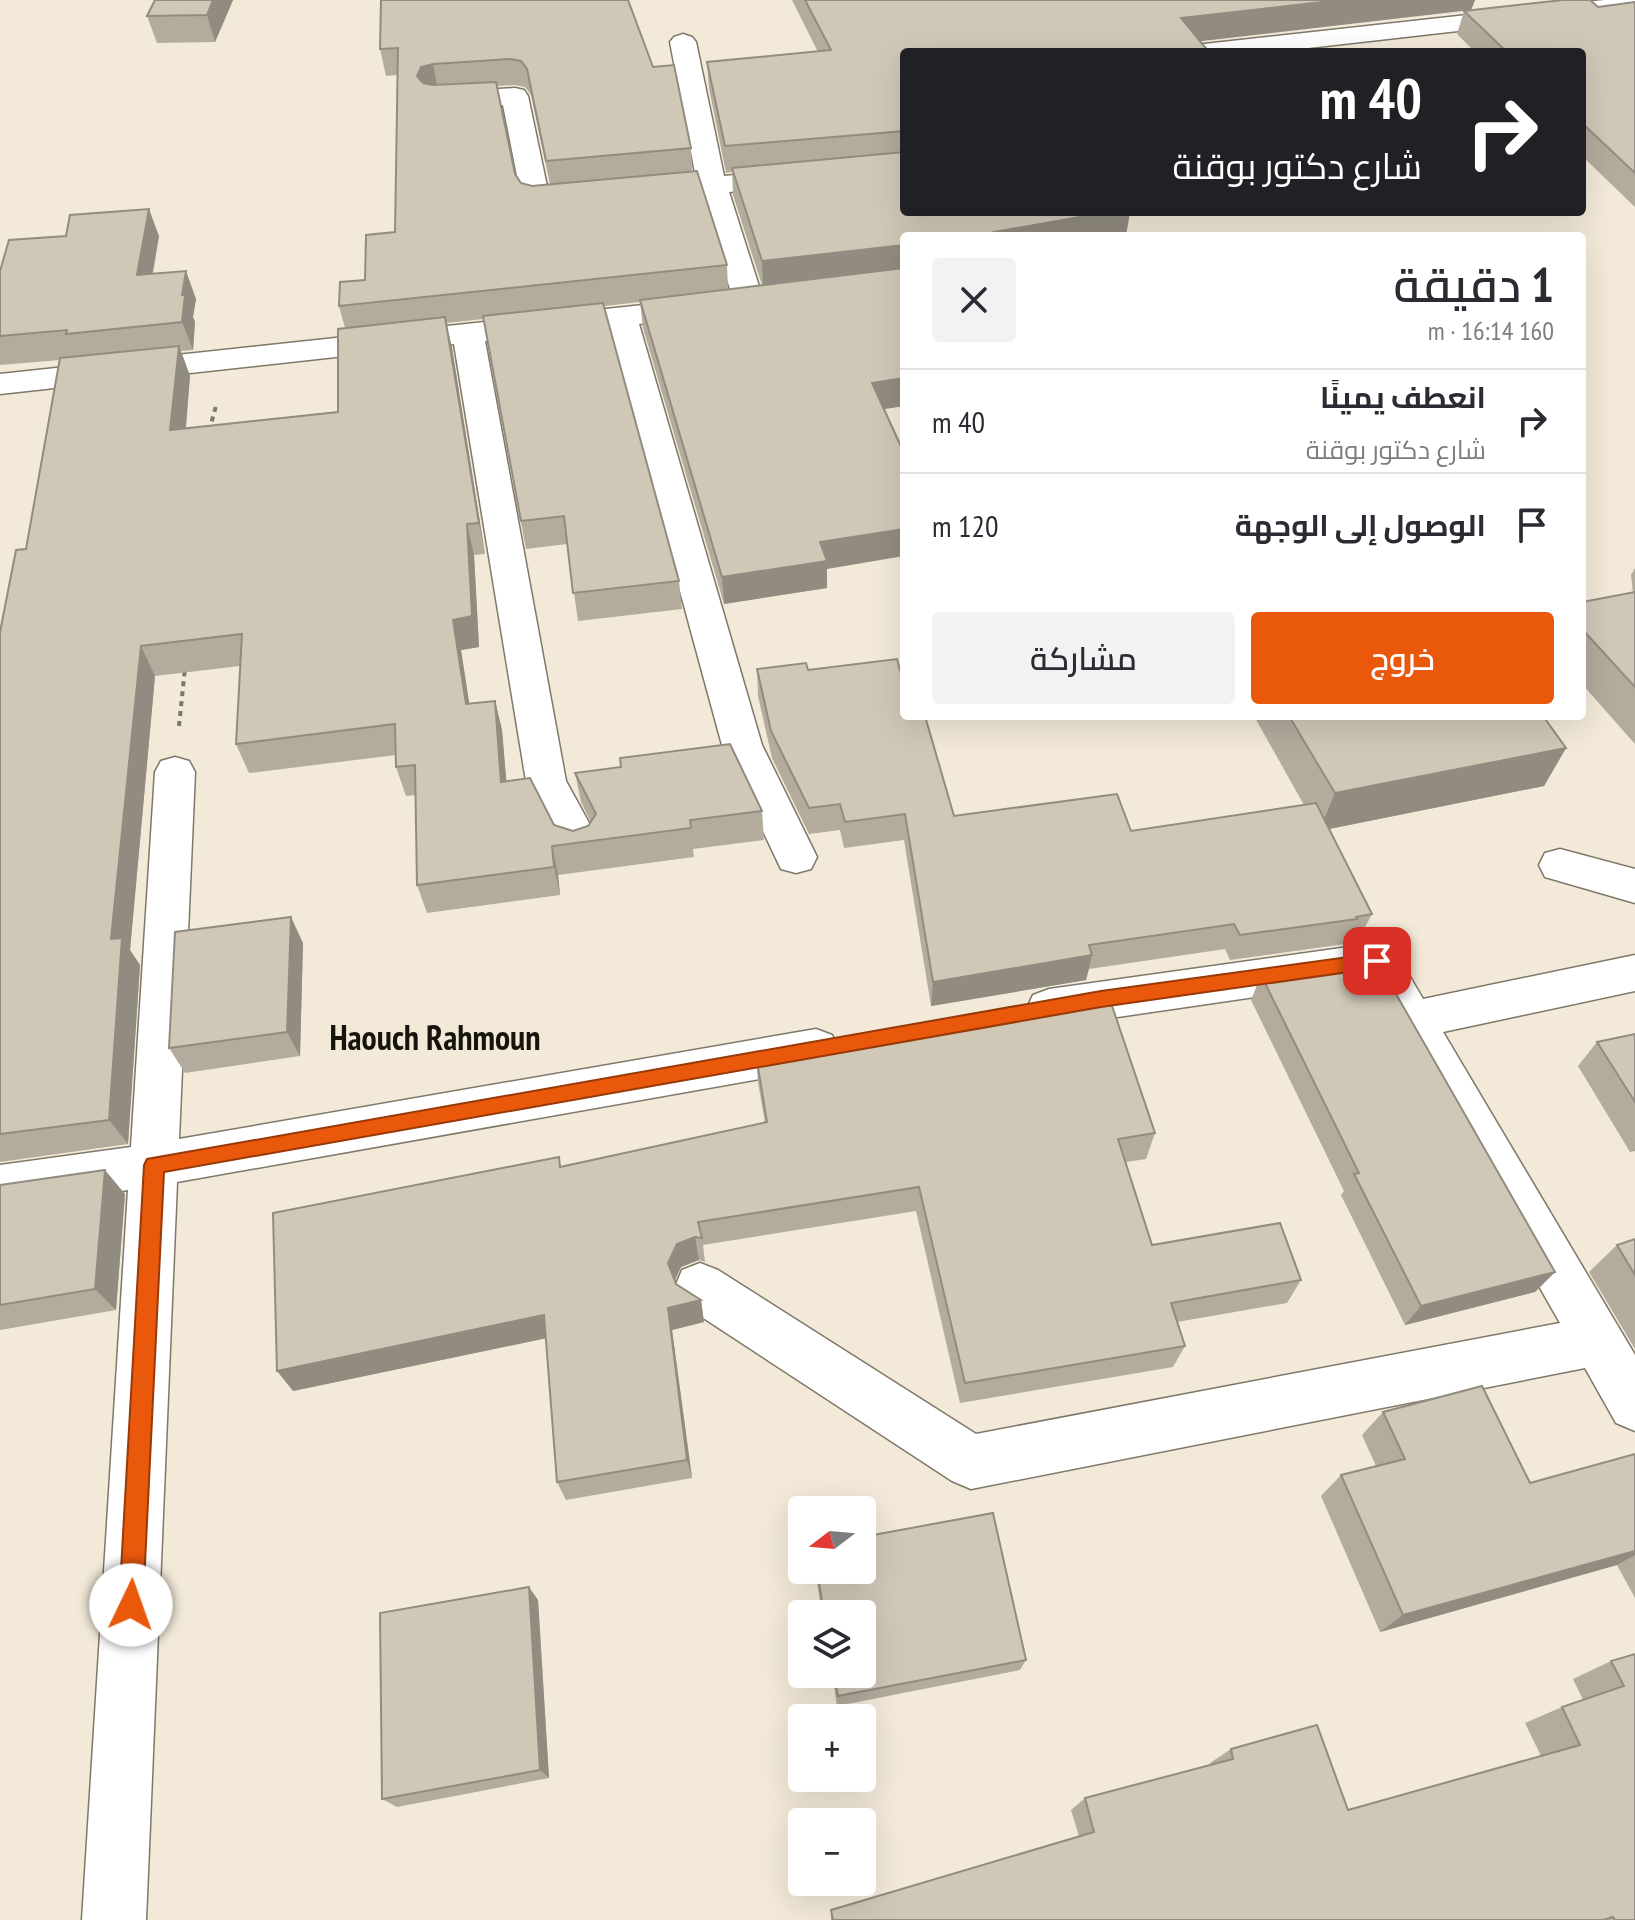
<!DOCTYPE html>
<html lang="ar">
<meta charset="utf-8">
<style>
body{margin:0;font-family:"PT Sans Narrow",Cairo,sans-serif;background:#f2f2f3;color:#2b2b33;direction:rtl;height:100vh;display:flex;flex-direction:column;font-size:30px;white-space:nowrap}
*{box-sizing:border-box;margin:0}
p{font-size:26px;color:#7c7c81}
.icon{flex:none;width:44px;height:44px;fill:none;stroke:currentColor;stroke-width:2;stroke-linecap:round;stroke-linejoin:round}
.map{position:relative;flex:1;overflow:hidden;direction:ltr}
.drawer{position:absolute;left:900px;top:232px;width:686px;height:488px;display:flex;flex-direction:column;background:#fff;border-radius:8px;box-shadow:0 8px 32px #0002;direction:rtl}
.drawer>*{flex:none}
.hud{position:absolute;left:900px;top:48px;width:686px;height:168px;border-radius:8px;box-shadow:0 8px 32px #0002;direction:rtl;background:#202124;color:#fff;overflow:hidden}
.needle{width:52px;rotate:254deg}
.buttons{position:absolute;left:788px;top:1496px;display:grid;gap:16px}
.buttons a{display:grid;place-items:center;width:88px;height:88px;border-radius:8px;background:#fff;box-shadow:0 8px 32px #0002;font-size:40px}
.pin{position:absolute;display:grid;place-items:center;width:68px;height:68px;color:#fff;margin:-34px;border-radius:16px;box-shadow:0 4px 12px #0006}
.me{position:absolute;width:88px;margin:-44px;rotate:3deg;stroke-linejoin:round;filter:drop-shadow(0 0 6px #0008)}
.turn{display:flex;align-items:center;gap:28px;height:168px;padding:0 32px;font-size:36px}
.turn .icon{width:104px;height:104px;stroke-width:2.5}
.turn b{display:block;font-size:56px;line-height:68px}
.round{display:grid;place-items:center;flex:none;width:84px;height:84px;border-radius:8px;background:#f2f2f3}
.headline{display:flex;align-items:center;justify-content:space-between;height:136px;padding:0 32px}
h1{font-size:48px;font-weight:600;line-height:60px}
.button{display:flex;gap:16px;margin-top:auto;padding:16px 32px}
.button a{flex:1;height:92px;border-radius:8px;background:#ea580c;color:#fff;font-size:32px;font-weight:600;line-height:92px;text-align:center}
.button a+a{background:#f2f2f3;color:#2b2b33}
ul{padding:0;list-style:none}
li{display:flex;align-items:center;gap:24px;height:104px;padding:0 32px;border-top:2px solid #e1e1e2}
li div{flex:1}
li b{display:block;font-size:30px}
li em{font-style:normal}
.map>svg:first-child{display:block}
.lines{fill:none;stroke-linecap:round;stroke-linejoin:round}
.minor-casing{stroke:#7f7768;stroke-width:3}
.path{stroke:#7c766b;stroke-width:4;stroke-dasharray:5 5;stroke-linecap:butt}
.minor{fill:#fff;fill-rule:evenodd}
.wall{fill:#b3ac9d;fill-rule:evenodd}
.shaded-wall{fill:#928c80}
.building{fill:#d0c8b7;stroke:#928c80;stroke-width:2}
.route{fill:#ea580c;stroke:#983908;stroke-width:2}
.labels{text-anchor:middle;stroke-width:6;stroke-linejoin:round;paint-order:stroke}
.quarter-label{font-size:34px;font-weight:bold;fill:#17140e;stroke:#f2e9d8}
</style>
<div class="map">
<svg width="1635" height="1920" viewBox="0 0 1635 1920">
<rect width="100%" height="100%" fill="#f2e9d8"/>
<g class="lines">
<g class="minor-casing">
<g id="minor">
<path d="M1604,0H1635V11L1273,52H1191L1195,47L1204,44Z"/>
<path d="M683,34L692,37L696,42L724,176L904,160V176L729,192L764,302L760,309L749,311L738,309L734,302L701,195L536,210L526,207L522,201L503,105L440,109L431,107L427,101L431,95L440,93L515,88L524,90L528,96L548,191L696,178L670,42L674,37Z"/>
<path d="M699,299L710,301L714,308L710,315L639,324L762,745L817,857L811,869L796,873L781,869L722,745L608,327L485,341L566,781L599,841L593,852L578,857L563,852L526,781L454,344L0,394V374Z"/>
<path d="M175,757L189,761L195,772L179,1139L816,1029L832,1035L839,1049L832,1063L816,1069L177,1182L146,1920H82L128,1190L0,1209V1165L131,1147L155,772L161,761Z"/>
<path d="M1560,849L1635,869V903L1545,877L1539,865L1545,853Z"/>
<path d="M1377,943L1393,948L1423,999L1635,955V991L1443,1032L1635,1355V1431L1616,1423L1585,1368L971,1489L952,1481L682,1304L675,1287L682,1270L700,1263L718,1270L976,1434L1560,1323L1365,981L1049,1027L1033,1021L1027,1008L1033,995L1049,989Z"/>
</g>
</g>
<g class="path">
<path d="M209,431L216,406"/>
<path d="M179,726L185,668"/>
</g>
<use href="#minor" class="minor"/>
</g>
<g class="wall">
<path d="M155,0H233L215,42L157,43L147,16Z"/>
<path d="M381,0L653,67L691,148L692,172L727,265L728,289L762,285L733,195L732,172L726,173L709,88L707,62L818,52L792,0H1475L1471,10L904,52V212H1130L1126,235L904,236V406L884,409L827,569V588L724,604L643,328L640,302L604,306L679,581L682,609L578,621L567,544L526,549L483,319L446,323L452,348L485,554L474,555L479,647L461,650L469,704L495,701L502,730L506,781L554,825L573,831L588,826L591,822L581,802L575,773L762,811L764,840L693,849L694,857L558,875L560,895L427,913L417,885L415,795L406,796L396,767V755L249,773L236,744L240,666L155,676L130,950L140,965L128,1144L0,1162V632L26,549L60,360L0,365V271L159,236L153,274L196,299L193,317L195,322L193,350L181,351L190,376L186,428L338,412L345,328L339,306L365,280L395,232L397,75L386,76L380,49ZM515,85L525,87L531,95L550,184L532,186L521,183L515,174L497,86Z"/>
<path d="M1635,2V207L1582,156V52H1475L1457,34L1464,11L1598,7Z"/>
<path d="M1635,568V744L1582,684V602L1633,593L1631,575Z"/>
<path d="M757,669L808,670L904,716L954,816L1131,831L1304,805L1254,716H1543L1566,748L1544,786L1329,829L1372,914L1359,939L1346,941L1345,944L1230,960L1225,949L1089,969L1086,980L931,1006L904,840L844,848L840,830L809,834L772,758L758,696Z"/>
<path d="M303,943L300,1056L185,1073L169,1048Z"/>
<path d="M1261,975L1555,1272L1535,1292L1405,1325L1341,1195L1344,1191L1251,1000Z"/>
<path d="M1635,1034V1151L1630,1152L1578,1066L1597,1042Z"/>
<path d="M756,1055L1155,1133L1146,1159L1126,1162L1152,1245L1301,1280L1287,1303L1177,1322L1185,1346L1173,1367L960,1403L916,1211L703,1245L705,1262L699,1260L681,1267L675,1281L676,1284L701,1300L704,1322L672,1330L692,1478L566,1500L557,1482L546,1338L293,1391L562,1167L765,1123L758,1082Z"/>
<path d="M0,1185L125,1194L116,1310L0,1330Z"/>
<path d="M1635,1239V1349L1589,1272L1617,1245Z"/>
<path d="M1383,1412L1530,1483L1635,1454V1598L1617,1565L1380,1632L1321,1496L1341,1475L1376,1466L1362,1435Z"/>
<path d="M815,1570H862L1026,1660L1020,1670L837,1706L832,1674H862V1614H822Z"/>
<path d="M538,1600L549,1778L397,1807L382,1799Z"/>
<path d="M1635,1654V1920H831V1910L1079,1836L1071,1810L1085,1798L1211,1765L1210,1763L1231,1749L1348,1810L1541,1756L1525,1723L1562,1707L1583,1700L1573,1679L1611,1661Z"/>
</g>
<g class="shaded-wall">
<path d="M213,0H233L215,42L207,15Z"/>
<path d="M1340,0H1475L1471,10L1176,44L1181,18Z"/>
<path d="M433,64L438,90L422,103L417,76L421,67Z"/>
<path d="M149,209L159,236L147,303L137,275Z"/>
<path d="M1108,212H1130L1126,235L993,236L994,232Z"/>
<path d="M904,245V272L763,289L762,261Z"/>
<path d="M186,271L196,299L193,317L195,322L193,350L182,322V295Z"/>
<path d="M445,317L452,348L485,554L479,523Z"/>
<path d="M179,346L190,376L183,460L170,430Z"/>
<path d="M904,378V406L871,411L872,383Z"/>
<path d="M467,524L474,555L479,647L461,650L474,734L466,704L453,620Z"/>
<path d="M904,529V556L827,569V588L724,604L722,577L820,542Z"/>
<path d="M141,646L155,676L130,950L140,965L128,1144L109,1120L111,939Z"/>
<path d="M495,701L502,730L509,811L501,782Z"/>
<path d="M1566,748L1544,786L1319,831L1335,793Z"/>
<path d="M552,846L558,875L560,895L554,867Z"/>
<path d="M291,917L303,943L300,1056L287,1032Z"/>
<path d="M1092,955L1086,980L931,1006L933,982Z"/>
<path d="M105,1170L125,1194L116,1310L95,1289Z"/>
<path d="M695,1237L699,1260L681,1267L672,1286L668,1263L677,1244Z"/>
<path d="M1555,1272L1535,1292L1405,1325L1421,1306Z"/>
<path d="M701,1300L704,1322L672,1330L692,1478L687,1460L668,1308Z"/>
<path d="M544,1315L552,1337L293,1391L277,1371Z"/>
<path d="M1635,1551V1555L1617,1565L1380,1632L1403,1615Z"/>
<path d="M529,1587L538,1600L549,1778L540,1770Z"/>
</g>
<g class="building">
<path d="M155,0H213L207,15L147,16Z"/>
<path d="M381,0H628L653,67L674,65L691,148L546,161L527,69L521,61L511,59L433,64L421,67L417,76L423,83L433,85L496,82L515,174L521,183L532,186L697,171L727,265L339,306L340,282L365,280L366,235L395,232L398,48L380,49Z"/>
<path d="M805,0H1340L1181,18L1209,52H904V131L725,146L707,62L831,50Z"/>
<path d="M1563,0H1590L1598,7L1635,2V173L1582,123V52H1507L1464,11Z"/>
<path d="M904,152V212H1108L994,232L996,236H904V245L762,261L732,168Z"/>
<path d="M149,209L137,275L186,271L182,295H185L182,322L66,334L67,330L0,336V271L9,240L66,236L70,215Z"/>
<path d="M904,268V378L872,383L904,453V529L820,542L827,561L722,577L640,300Z"/>
<path d="M603,303L679,581L573,593L564,516L521,521L483,316Z"/>
<path d="M445,317L479,523L467,524L472,616L453,620L466,704L495,701L501,782L530,778L554,825L573,831L588,826L596,814L575,773L621,767L620,758L730,744L762,811L690,820L691,828L552,846L554,867L417,885L415,765L396,767L395,724L236,744L242,634L141,646L111,939L122,938L109,1120L0,1134V632L16,550L26,549L60,358L179,346L170,430L338,412V329Z"/>
<path d="M1635,592V687L1582,629V602Z"/>
<path d="M897,659L904,685V716H925L954,816L1117,794L1131,831L1316,803L1372,914L1356,917L1357,919L1240,935L1234,924L1089,945L1092,955L933,982L905,814L845,822L840,804L809,808L771,731L757,669L806,663L808,670Z"/>
<path d="M1289,716H1543L1566,748L1335,793Z"/>
<path d="M291,917L287,1032L169,1048L175,932Z"/>
<path d="M1376,959L1555,1272L1421,1306L1354,1174L1359,1173L1261,975Z"/>
<path d="M1108,994L1155,1133L1118,1139L1152,1245L1280,1223L1301,1280L1171,1303L1185,1346L965,1383L919,1187L698,1222L702,1238L695,1237L677,1244L668,1263L676,1284L701,1300L668,1308L687,1460L557,1482L544,1315L277,1371L273,1213L559,1157L560,1167L767,1122L756,1055Z"/>
<path d="M1635,1034V1102L1597,1042Z"/>
<path d="M105,1170L95,1289L0,1305V1185Z"/>
<path d="M1635,1239V1275L1617,1245Z"/>
<path d="M1482,1386L1530,1483L1635,1454V1551L1403,1615L1341,1475L1405,1459L1383,1412Z"/>
<path d="M993,1513L1026,1660L838,1696L834,1674H862V1614H824L817,1570H862V1537Z"/>
<path d="M529,1587L540,1770L382,1799L380,1613Z"/>
<path d="M1635,1654V1920H1615L1613,1917L1603,1920H833L831,1910L1094,1832L1085,1798L1233,1759L1231,1749L1317,1725L1348,1810L1580,1745L1562,1707L1624,1686L1611,1661Z"/>
</g>
<path class="route" d="M1377,953L1386,961L1377,968L1101,1007L164,1172L143,1605L139,1614L131,1617L122,1614L119,1605L144,1165L147,1159L1101,991Z"/>
<g class="labels">
<g class="quarter-label">
<text x="435" y="1050">Haouch Rahmoun</text>
</g>
</g>
</svg>
<div class="buttons">
<a><svg class="needle" viewBox="-14 -14 28 28"><path d="M0-13l5 13h-10z" fill="#e53935"/><path d="M0 13l5-13h-10z" fill="#7c7c81"/></svg></a>
<a><svg class="icon" aria-label="layers" viewBox="0 0 24 24"><path d="M12 4l9 5-9 5-9-5zM3 14l9 5 9-5"/></svg></a>
<a>+</a>
<a>−</a>
</div>
<div class="pin" style="left:1377px;top:961px;background:#d93025"><svg class="icon" aria-label="arrive" viewBox="0 0 24 24"><path d="M6 21V4h12l-3 4 3 4H6"/></svg></div>
<svg class="me" style="left:131px;top:1605px" viewBox="-20 -20 40 40"><circle r="19" fill="#fff"/><path d="M0-13L10 11 0 6-10 11z" fill="#ea580c"/></svg>
<div class="hud">
<div class="turn"><svg class="icon" aria-label="right" viewBox="0 0 24 24"><path d="M7 20v-9h11M14 6l5 5-5 5"/></svg><div><b>40 m</b>شارع دكتور بوقنة</div></div>
</div>
<section class="drawer">
<div class="headline"><div><h1>1 دقيقة</h1><p>160 m · 16:14</p></div><a class="round"><svg class="icon" aria-label="close" viewBox="0 0 24 24"><path d="M6 6l12 12M18 6L6 18"/></svg></a></div>
<ul>
<li><svg class="icon" aria-label="right" viewBox="0 0 24 24"><path d="M7 20v-9h11M14 6l5 5-5 5"/></svg><div><b>انعطف يمينًا</b><p>شارع دكتور بوقنة</p></div><em>40 m</em></li>
<li><svg class="icon" aria-label="arrive" viewBox="0 0 24 24"><path d="M6 21V4h12l-3 4 3 4H6"/></svg><div><b>الوصول إلى الوجهة</b></div><em>120 m</em></li>
</ul>
<div class="button"><a>خروج</a><a>مشاركة</a></div>
</section>
</div>
